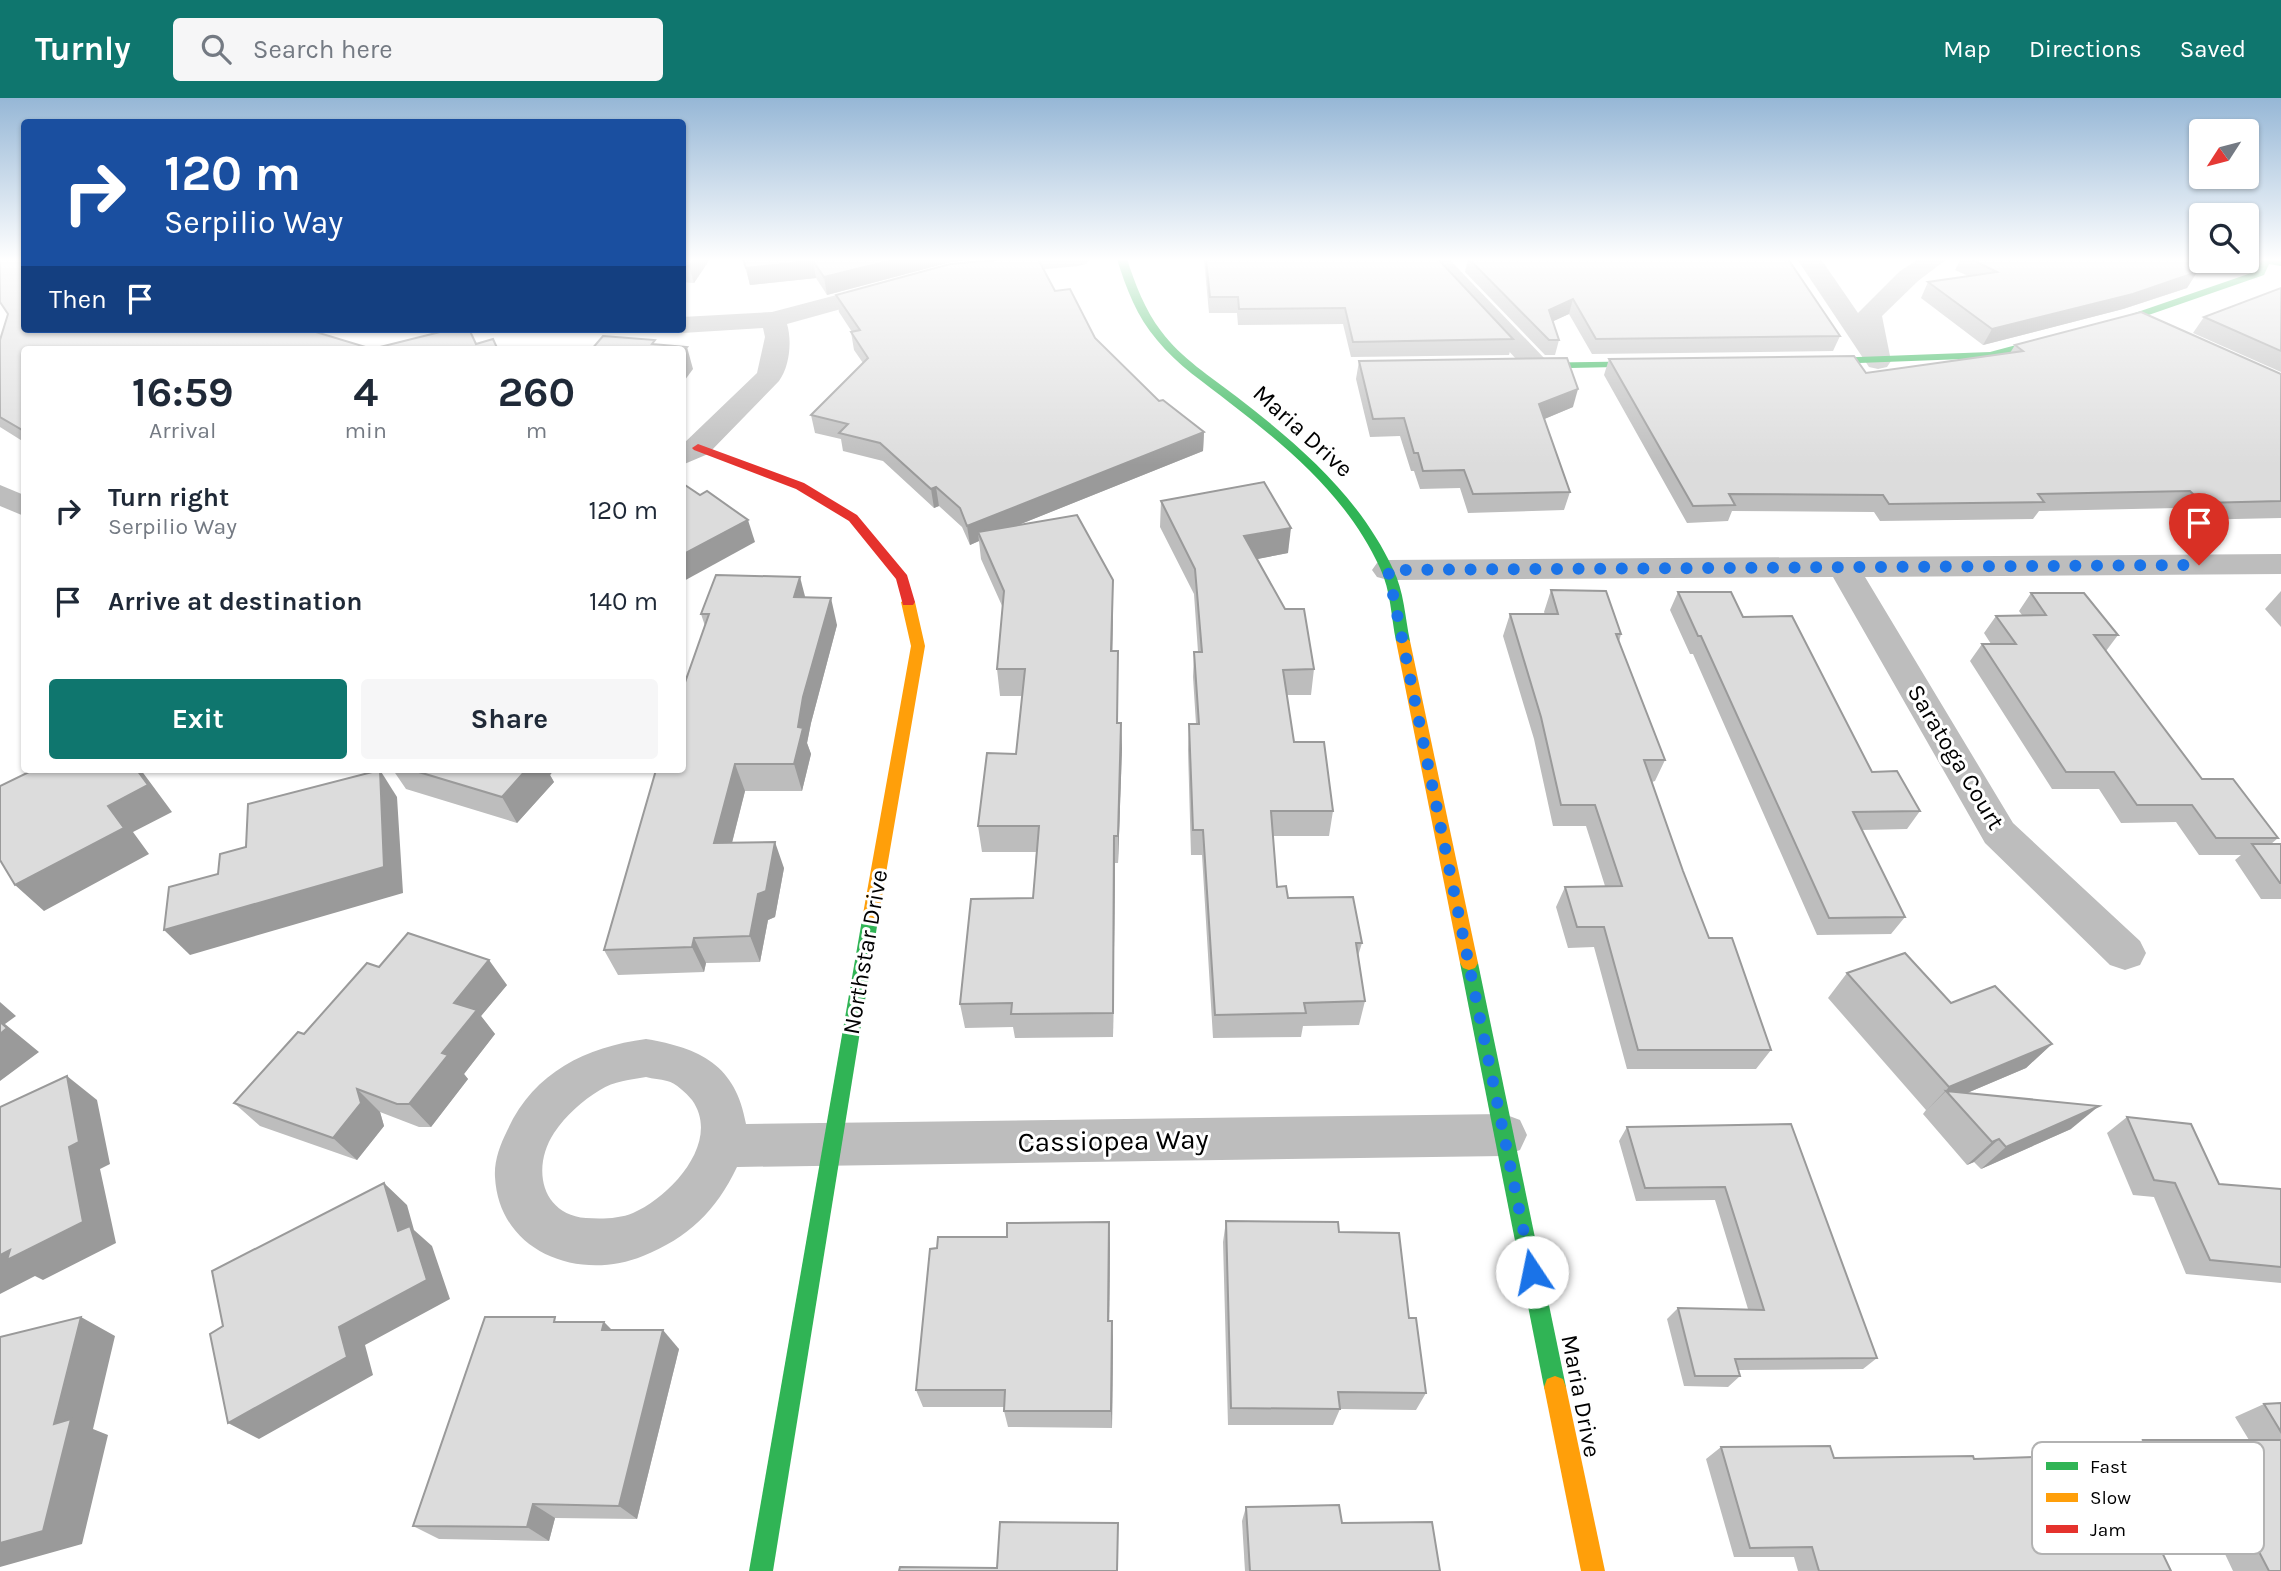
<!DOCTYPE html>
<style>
body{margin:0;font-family:Karla,sans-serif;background:#f6f6f7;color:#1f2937;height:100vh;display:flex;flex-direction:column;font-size:26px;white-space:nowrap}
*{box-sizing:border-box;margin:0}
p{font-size:23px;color:#747a83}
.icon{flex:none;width:38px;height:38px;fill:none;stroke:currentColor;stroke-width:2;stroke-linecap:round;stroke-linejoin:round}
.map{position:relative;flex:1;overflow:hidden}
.side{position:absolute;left:21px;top:248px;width:665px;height:427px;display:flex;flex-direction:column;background:#fff;border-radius:7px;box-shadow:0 2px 5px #0004}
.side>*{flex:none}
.guide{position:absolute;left:21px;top:21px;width:665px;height:214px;border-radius:7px;box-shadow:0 2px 5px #0004;background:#1a4fa0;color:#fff;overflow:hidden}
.needle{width:46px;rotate:234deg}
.tools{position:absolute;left:2189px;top:21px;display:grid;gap:14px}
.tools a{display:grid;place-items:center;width:70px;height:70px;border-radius:7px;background:#fff;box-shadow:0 2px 5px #0004;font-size:35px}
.pin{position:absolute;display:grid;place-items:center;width:60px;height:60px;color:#fff;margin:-72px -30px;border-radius:50% 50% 50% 0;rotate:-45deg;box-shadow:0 0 7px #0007}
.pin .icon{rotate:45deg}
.me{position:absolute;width:77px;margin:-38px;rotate:349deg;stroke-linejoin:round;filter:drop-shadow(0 0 5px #0008)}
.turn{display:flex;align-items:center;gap:24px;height:147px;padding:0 28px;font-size:32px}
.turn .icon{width:91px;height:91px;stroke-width:2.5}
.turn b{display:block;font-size:49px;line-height:60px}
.then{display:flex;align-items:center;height:66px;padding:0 28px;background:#0003;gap:14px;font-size:26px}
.eta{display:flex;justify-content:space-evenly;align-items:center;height:119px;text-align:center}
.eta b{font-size:42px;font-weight:700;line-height:49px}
.primary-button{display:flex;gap:14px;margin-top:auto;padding:14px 28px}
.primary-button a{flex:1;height:80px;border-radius:7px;background:#0f766e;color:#fff;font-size:28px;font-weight:700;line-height:80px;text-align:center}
.primary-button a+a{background:#f6f6f7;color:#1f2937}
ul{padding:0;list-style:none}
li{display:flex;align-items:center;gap:21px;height:91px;padding:0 28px}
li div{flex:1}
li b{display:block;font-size:26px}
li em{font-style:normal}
header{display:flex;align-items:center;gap:42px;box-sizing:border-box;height:98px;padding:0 35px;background:#0f766e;color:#fff}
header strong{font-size:33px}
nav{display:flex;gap:38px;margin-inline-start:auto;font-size:24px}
.search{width:490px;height:63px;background:#f6f6f7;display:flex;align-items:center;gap:18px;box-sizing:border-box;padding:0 24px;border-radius:7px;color:#747a83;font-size:26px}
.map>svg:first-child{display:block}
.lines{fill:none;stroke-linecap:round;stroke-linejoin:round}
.street{fill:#bdbdbd;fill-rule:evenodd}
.fast{fill:#30b455;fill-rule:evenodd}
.slow{fill:#ff9f0a;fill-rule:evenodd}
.jam{fill:#e5322d;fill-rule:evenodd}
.wall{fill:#bdbdbd}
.shaded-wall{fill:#9a9a9a}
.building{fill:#dcdcdc;stroke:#9a9a9a;stroke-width:2}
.route{stroke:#1a73e8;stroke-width:12;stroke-dasharray:0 21.6}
.labels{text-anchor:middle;stroke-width:6;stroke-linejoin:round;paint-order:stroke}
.street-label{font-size:24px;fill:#000;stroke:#fff}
.near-street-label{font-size:28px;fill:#000;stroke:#fff}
.key{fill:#fff;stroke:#b2b2b2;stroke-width:2}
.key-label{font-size:19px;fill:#000}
</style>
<header>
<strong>Turnly</strong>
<div class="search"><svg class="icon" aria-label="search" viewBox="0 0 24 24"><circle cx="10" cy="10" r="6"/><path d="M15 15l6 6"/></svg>Search here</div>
<nav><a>Map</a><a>Directions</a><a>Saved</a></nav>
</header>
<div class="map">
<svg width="2281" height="1473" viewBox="0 0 2281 1473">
<rect width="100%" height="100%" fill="#fff"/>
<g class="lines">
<g class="street">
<path d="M1009,161H1090L1086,166L1078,168L986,177L978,175L974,170L978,165Z"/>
<path d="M1424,161H1449L1546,262L1550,268L1546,274L1537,276L1528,274Z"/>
<path d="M1797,161H1821L1858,215L1900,173L1919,161H1947L1918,183L1882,218L1891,263L1887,269L1878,271L1869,269Z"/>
<path d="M886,184L895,186L898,191L895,196L787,226C792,242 790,268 779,283L708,356L682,367V347L757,275L765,239L763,230L682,235L673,232L682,231V219L772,214Z"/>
<path d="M0,387L24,397V418L0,408Z"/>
<path d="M2281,456V476L1865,479L2013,725L2140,843L2146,855L2140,867L2125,872L2110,867L1985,745L1833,479L1388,482L1377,479L1372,472L1377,465L1388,462Z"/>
<path d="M646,941C700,950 736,967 746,1026L1504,1016L1520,1022L1527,1037L1520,1052L1504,1058L737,1069C716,1113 688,1140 643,1158C580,1184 499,1155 495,1079C494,1063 500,1047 507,1033C533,975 585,949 646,941ZM646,979C653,981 660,981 667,983C676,985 686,995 692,1002C722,1044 670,1099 633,1115C619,1121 600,1121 586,1120C540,1116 532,1068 554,1035C566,1017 582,1003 600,992C614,983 630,982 646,979Z"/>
</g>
<g class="fast">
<path d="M1117,161H1127C1135,186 1145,212 1161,233C1181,260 1211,279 1237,299C1299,347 1359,398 1393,471C1404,493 1405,519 1410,543L1408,546L1403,548L1396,543C1391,519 1391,493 1380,470C1348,400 1290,351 1230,305C1205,285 1177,267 1157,242C1137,219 1126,190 1117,161Z"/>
<path d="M2262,161L2281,162V168L2269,166L2264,177L2137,221L1990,260L1806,267L1801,264L1806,261L1990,254L2129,217L2257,173Z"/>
<path d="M1658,263L1662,264V268L1519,271L1514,268L1519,265Z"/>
<path d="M871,809L877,811L879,816L773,1473H749L863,816L865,811Z"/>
<path d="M1469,858L1475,860L1478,865L1566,1289L1563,1297L1555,1300L1547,1297L1544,1289L1460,865L1463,860Z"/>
</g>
<g class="slow">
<path d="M908,500L915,504L925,548L879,816L877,821H865L863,816L911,548L901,504Z"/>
<path d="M1403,538L1410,543L1478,865L1475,870L1469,872L1463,870L1460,865L1396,543Z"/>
<path d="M1555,1278L1563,1281L1566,1289L1605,1473H1581L1544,1289L1547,1281Z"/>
</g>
<path class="jam" d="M698,346L804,385L857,417L907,477L915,504L913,507H903L896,481L849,423L796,391L694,352L692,350Z"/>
</g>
<g class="wall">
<path d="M682,161H710L694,185L682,184Z"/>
<path d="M743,161H983L951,164L827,197L816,180L750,187Z"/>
<path d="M1204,161H1438L1513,241L1509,257L1351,259L1343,226L1238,227L1237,215H1209Z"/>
<path d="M1468,161H1786L1840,238L1833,253L1592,256L1569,216L1553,223L1559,242L1555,257H1545L1465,174Z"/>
<path d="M1961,161H2198L2197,174L2187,190L2123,211L1983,247L1921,200L1928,184L1968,178L1955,172Z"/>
<path d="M2281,190V274L2193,235L2204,219Z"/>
<path d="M1055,193L1095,240L1159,303L1204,334L1203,353L1018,427L1113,509L1112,553L1118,580V625H1121L1122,651L1118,765H1115L1113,939L1015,940L1013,929L965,930L960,906L1033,800L1036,754H982L978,728L1016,656L1022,598H1000L997,571L1003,510L981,461L979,443L970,447L962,429L939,408L934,410L883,363L843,353L841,341L815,335L811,317L863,265L854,252L851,234H852L839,214L836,197Z"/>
<path d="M8,216L372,251L476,246L498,252H24V344L0,329V242Z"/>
<path d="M2015,247L2281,276V420L2189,422L2178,410L2039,413L2033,421L1880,423L1874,414L1732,413L1728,423L1687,425L1604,277L1609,261L1866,275L2010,255Z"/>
<path d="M1359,263L1573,309L1544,321L1570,394L1564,412L1468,415L1460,390L1420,391L1414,373H1411L1400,338L1370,339L1356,281Z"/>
<path d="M1161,403L1288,455L1257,461L1314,571L1311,597H1287L1294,644L1333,713L1329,738H1273L1277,789L1288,800L1362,845L1358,858L1365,903L1359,927L1303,928L1301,939L1213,940L1202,757H1191L1188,652L1189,626H1196L1193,579L1194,554H1198L1194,496L1160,429Z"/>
<path d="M1551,492L1621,536L1619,544L1665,662L1655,683L1652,684L1683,773L1709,840L1771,952L1756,971H1627L1594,849L1568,850L1556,809L1565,789L1605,788L1586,728H1553L1534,641L1503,538L1510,516H1545L1544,514Z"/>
<path d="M2281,493V529L2265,511Z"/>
<path d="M1678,494L1743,519L1872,674L1920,713L1907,731L1861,732L1905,819L1891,836L1817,837L1693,556H1690L1670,512Z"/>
<path d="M2031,495L2118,537L2106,553L2202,681L2278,740L2271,746H2281V801H2261L2235,762L2241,757H2199L2176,724L2121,725L2099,691H2052L1970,563L1982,546H1991L1984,535L1996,518L2022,517L2019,513Z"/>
<path d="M805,499L837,527L811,625L807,645L811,656L802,693H745L732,745L784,770L775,819L768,822L760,864L706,865L704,874L618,877L604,852L705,528L701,516Z"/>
<path d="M393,672H554L550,677L554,684L517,725L406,691Z"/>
<path d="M379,869L507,887L481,918L495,936L464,976L468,981L431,1029H419L380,1014L384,1028L357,1062L260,1028L234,1005L304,936Z"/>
<path d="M1847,875L1951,905L2052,946L2026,970L1967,995L2071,1031L1981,1071L1974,1064L1967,1067L1923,1016L1926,1012L1828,900Z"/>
<path d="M2127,1019L2219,1086L2281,1091V1185L2186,1176L2154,1099L2133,1097L2107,1035Z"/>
<path d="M1791,1026L1877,1260L1863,1271L1738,1272L1740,1278L1728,1289L1684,1288L1667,1221L1678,1210L1748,1211L1715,1102L1636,1103L1619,1043L1627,1029Z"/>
<path d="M1226,1123L1339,1134L1409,1220L1426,1295L1416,1312L1340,1311L1333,1327H1228L1223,1144Z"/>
<path d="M1109,1124L1110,1145L1109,1223L1113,1241L1112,1330L1008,1329L1004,1313V1309H923L916,1292L1007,1139Z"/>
<path d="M559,1224H604L612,1232L679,1251L637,1421L555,1420L549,1443L439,1441L413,1428Z"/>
<path d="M2281,1305V1473H2233L2225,1456H2163L2171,1473H1798L1794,1459H1734L1706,1361L1721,1349L1834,1360L1974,1361L2118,1356L2117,1354L2143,1342H2249L2235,1319L2264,1306Z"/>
<path d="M1246,1409L1342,1425L1440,1473H1245L1242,1423Z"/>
</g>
<g class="shaded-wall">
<path d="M694,161H710L694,185L689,168Z"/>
<path d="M897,161H983L951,164L827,197L824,179Z"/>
<path d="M813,163L816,180L750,187L746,170Z"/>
<path d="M2197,174L2187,190L2123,211L1983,247L1992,231Z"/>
<path d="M1573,201L1569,216L1545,227L1549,212Z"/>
<path d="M687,249L693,271L682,286V254Z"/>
<path d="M1578,291L1573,309L1535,325L1539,306Z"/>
<path d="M1204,334L1203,353L981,442L978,434L979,443L970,447L967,428Z"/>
<path d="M936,389L939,408L934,410L931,391Z"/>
<path d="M748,422L755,444L682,484V457Z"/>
<path d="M1291,430L1288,455L1242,464L1244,438Z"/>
<path d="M800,479L807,506L794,499Z"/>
<path d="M1113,482V509L1112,580L1111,553Z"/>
<path d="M831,500L837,527L811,625L807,645L811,656L802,693L794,666L798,629L803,599Z"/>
<path d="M1121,625L1122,651L1118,765V738Z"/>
<path d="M735,666L745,693L725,772L714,745Z"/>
<path d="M137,672H141L172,714L133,734L149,756L44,813L15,787L108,708Z"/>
<path d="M380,672L397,699L403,795L190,857L164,832Z"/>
<path d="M526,672H554L550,677L554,684L517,725L502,699Z"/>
<path d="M1114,738L1115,765L1113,939V915Z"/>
<path d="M775,744L784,770L775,819L768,822L760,864L750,838L758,796Z"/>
<path d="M694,840L706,865L704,874L692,849Z"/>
<path d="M489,862L507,887L481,918L495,936L464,976L468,981L431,1029L409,1006L442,955L454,905Z"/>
<path d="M0,904L16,918L5,926L39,954L0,983Z"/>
<path d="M2052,946L2026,970L1953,1001L1946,993L1926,1013L1949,989Z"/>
<path d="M67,978L97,1002L110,1066L100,1071L116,1145L43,1182L35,1178L0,1196V1157Z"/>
<path d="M357,991L380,1014L384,1028L357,1062L333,1040Z"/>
<path d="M2099,1008L2071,1031L1981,1071L2006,1049Z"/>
<path d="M1999,1041L1974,1064L1967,1067L1992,1044Z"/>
<path d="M384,1085L407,1107L414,1132L432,1148L450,1201L365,1247L373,1277L259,1341L228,1325L339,1229L398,1133Z"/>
<path d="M1109,1124L1110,1145L1109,1241L1108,1223Z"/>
<path d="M81,1219L115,1238L93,1331L108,1337L82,1446L0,1469V1445L54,1326Z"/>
<path d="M1112,1223L1113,1241L1112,1330L1111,1313Z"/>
<path d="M604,1224L621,1242L602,1232Z"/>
<path d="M663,1232L679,1251L637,1421L619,1408Z"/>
<path d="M533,1406L555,1420L549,1443L527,1429Z"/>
<path d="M1118,1425V1473H1117Z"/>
</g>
<g class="building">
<path d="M0,161H24V231H306L372,251L452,231H469L476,246L493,241L498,252H24V333L0,319V242L8,216L0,204Z"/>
<path d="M682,161H694L689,168L682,167Z"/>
<path d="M743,161H897L824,179L813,163L746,170Z"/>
<path d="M1007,161H1038L1055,193L1070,191L1095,240L1159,303L1163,302L1204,334L967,428L960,410L936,389L931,391L880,345L839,335L848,326L811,317L868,260L851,234L860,232L836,197L950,166Z"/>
<path d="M1206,161H1438L1513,241L1353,244L1345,210L1239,211L1238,199H1210Z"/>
<path d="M1469,161H1788L1840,238L1596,241L1573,201L1549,212L1559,242H1549Z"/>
<path d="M1971,161H2198L2197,174L2133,196L1992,231L1928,184L1997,174Z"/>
<path d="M2281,190V253L2204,219Z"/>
<path d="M2141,214L2281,276V403L2202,405L2190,393L2038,396L2044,404L1889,406L1883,397L1729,396L1735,407L1693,408L1609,261L1854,258L1866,275L2023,253L2015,247Z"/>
<path d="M603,238L655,242L652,246L687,249L682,254V252H591Z"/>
<path d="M1567,260L1578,291L1539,306L1570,394L1473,396L1464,372L1423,373L1418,355H1414L1404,320L1373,321L1359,263Z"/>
<path d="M1264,384L1291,430L1244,438L1285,511H1304L1314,571L1283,572L1294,644H1324L1333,713H1271L1277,789L1286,788L1288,800L1353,799L1362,845H1356L1365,903L1304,905L1306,915L1215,917L1203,732H1193L1189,626H1199L1194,554H1202L1195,471L1161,403Z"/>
<path d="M682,385L700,397L707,393L748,422L682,457Z"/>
<path d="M1077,417L1113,482L1111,553H1118L1117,625H1121L1118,738H1114L1113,915L1011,916L1012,905L960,906L971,801L1033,800L1039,728H978L987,655L1016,656L1025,571H997L1004,493L978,434Z"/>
<path d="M716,477L800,479L794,499L831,500L803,599L798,629L803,630L794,666H735L714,745L775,744L766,793L758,796L750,838L694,840L692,849L604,852L656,672H682V593L709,516H701Z"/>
<path d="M1551,492L1606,493L1621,536H1616L1665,662H1644L1683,773L1709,840H1732L1771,952H1638L1604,829H1577L1565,789L1622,788L1595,707H1561L1541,619L1510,516H1558Z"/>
<path d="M1678,494H1731L1743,519L1792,518L1872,674L1897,673L1920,713L1853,714L1905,819L1829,820L1701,538H1698Z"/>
<path d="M2031,495H2084L2118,537H2094L2202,681H2233L2278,740H2216L2192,707H2137L2114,674H2066L1982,546H2016L1996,518L2046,517Z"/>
<path d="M33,672H137L148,687L108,708L124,730L15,787L0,762V688Z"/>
<path d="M380,672L384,769L164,832L169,789L218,776L220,756L246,749L248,706Z"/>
<path d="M412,672H526L502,699Z"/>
<path d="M2252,746H2281V785H2280Z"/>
<path d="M408,835L489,862L454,905L477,912L442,955L448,957L409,1006H397L357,991L361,1005L333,1040L234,1005L298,934L304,936L367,865L379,869Z"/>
<path d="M1905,855L1951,905L1995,888L2052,946L1949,989L1847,875Z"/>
<path d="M0,924L7,930L0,936Z"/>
<path d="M67,978L79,1044L69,1049L83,1124L7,1162L10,1152L0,1157V1009Z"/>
<path d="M1946,993L2099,1008L2006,1049L1999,1041L1992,1044Z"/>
<path d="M2127,1019L2191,1026L2219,1086L2281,1091V1169L2210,1162L2175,1085L2154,1082Z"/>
<path d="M1791,1026L1877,1260L1735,1261L1740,1278H1695L1678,1210L1764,1212L1725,1089L1645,1090L1627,1029Z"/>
<path d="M384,1085L398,1133L410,1128L427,1182L339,1229L347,1259L228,1325L210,1236L223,1228L212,1173Z"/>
<path d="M1226,1123L1338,1124L1339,1134L1399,1135L1409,1220H1416L1426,1295L1338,1294L1340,1311L1231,1310Z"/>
<path d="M1109,1124L1108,1223H1112L1111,1313H1004L1005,1292H916L930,1151L937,1150L938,1139H1007V1125Z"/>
<path d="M81,1219L54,1326L71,1321L43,1433L0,1445V1239Z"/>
<path d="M485,1219H555L554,1224H604L602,1232H663L619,1408L533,1406L527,1429L413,1428Z"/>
<path d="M2281,1305V1334L2264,1306Z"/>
<path d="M2143,1342H2281V1473H2269L2255,1446H2158L2171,1473H1819L1812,1449L1750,1450L1721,1349L1830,1348L1834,1360L1973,1358L1974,1361L2149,1355Z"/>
<path d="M1339,1407L1342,1425L1432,1424L1440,1473H1250L1246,1409Z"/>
<path d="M1000,1424L1118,1425L1117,1473H899L900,1469L997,1470Z"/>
</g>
<linearGradient id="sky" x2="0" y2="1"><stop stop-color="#96b7d6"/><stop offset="0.44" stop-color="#fff"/><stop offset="1" stop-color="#fff" stop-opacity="0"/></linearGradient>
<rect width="2281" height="367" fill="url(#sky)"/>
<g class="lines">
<path class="route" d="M1532,1174L1388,472L2199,467"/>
</g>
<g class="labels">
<g class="street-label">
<text transform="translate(1303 333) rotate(42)" y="8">Maria Drive</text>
<text transform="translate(1956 659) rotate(59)" y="8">Saratoga Court</text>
<text transform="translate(865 854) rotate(-80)" y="8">Northstar Drive</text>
<text transform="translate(1581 1298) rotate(79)" y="8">Maria Drive</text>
</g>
<g class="near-street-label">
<text transform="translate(1113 1042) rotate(-1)" y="10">Cassiopea Way</text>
</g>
</g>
<rect x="2032" y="1344" width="232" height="112" rx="10" class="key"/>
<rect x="2046" y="1364" width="32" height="8" fill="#30b455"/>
<rect x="2046" y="1395" width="32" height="9" fill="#ff9f0a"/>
<rect x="2046" y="1427" width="32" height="8" fill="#e5322d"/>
<g class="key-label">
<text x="2090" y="1375">Fast</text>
<text x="2090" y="1406">Slow</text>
<text x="2090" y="1438">Jam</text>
</g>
</svg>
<div class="tools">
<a><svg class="needle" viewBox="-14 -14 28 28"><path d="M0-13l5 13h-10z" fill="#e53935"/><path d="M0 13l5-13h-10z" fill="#747a83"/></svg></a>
<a><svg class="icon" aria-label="search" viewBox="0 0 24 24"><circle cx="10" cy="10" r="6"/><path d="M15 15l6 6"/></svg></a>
</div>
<div class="pin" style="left:2199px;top:467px;background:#d93025"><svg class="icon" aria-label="arrive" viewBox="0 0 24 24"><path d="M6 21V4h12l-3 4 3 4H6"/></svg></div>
<svg class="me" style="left:1532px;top:1174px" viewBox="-20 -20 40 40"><circle r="19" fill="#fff"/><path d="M0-13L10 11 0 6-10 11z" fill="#1a73e8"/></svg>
<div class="guide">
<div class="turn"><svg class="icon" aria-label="right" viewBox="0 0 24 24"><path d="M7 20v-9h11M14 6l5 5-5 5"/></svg><div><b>120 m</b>Serpilio Way</div></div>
<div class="then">Then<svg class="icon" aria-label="arrive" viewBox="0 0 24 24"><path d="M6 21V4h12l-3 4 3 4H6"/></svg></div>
</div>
<section class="side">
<div class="eta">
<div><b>16:59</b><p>Arrival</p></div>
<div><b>4</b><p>min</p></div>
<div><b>260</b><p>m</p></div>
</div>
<ul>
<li><svg class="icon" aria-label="right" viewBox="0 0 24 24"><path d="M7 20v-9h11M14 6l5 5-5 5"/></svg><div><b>Turn right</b><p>Serpilio Way</p></div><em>120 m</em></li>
<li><svg class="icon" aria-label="arrive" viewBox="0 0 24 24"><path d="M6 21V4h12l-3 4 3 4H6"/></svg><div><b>Arrive at destination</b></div><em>140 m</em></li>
</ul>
<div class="primary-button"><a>Exit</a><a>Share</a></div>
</section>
</div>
